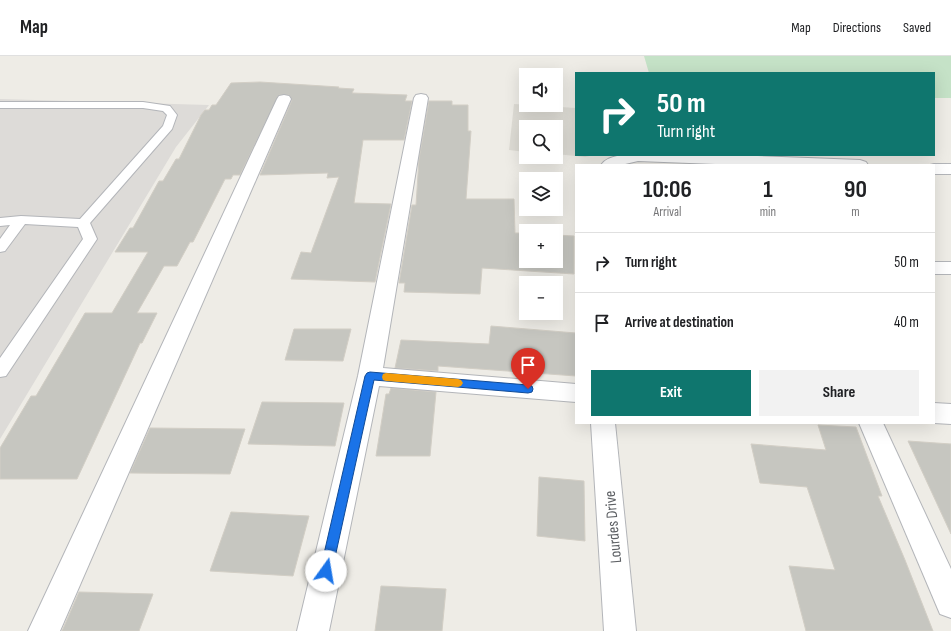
<!DOCTYPE html>
<meta charset="utf-8">
<style>
body{margin:0;font-family:"Sofia Sans Condensed",sans-serif;background:#f2f2f2;color:#202124;height:100vh;display:flex;flex-direction:column;font-size:15px;white-space:nowrap}
*{box-sizing:border-box;margin:0}
p{font-size:13px;color:#757577}
.icon{flex:none;width:22px;height:22px;fill:none;stroke:currentColor;stroke-width:2;stroke-linecap:round;stroke-linejoin:round}
.map{position:relative;flex:1;overflow:hidden}
.details{position:absolute;left:575px;top:108px;width:360px;height:260px;display:flex;flex-direction:column;background:#fff;border-radius:0px;box-shadow:0 4px 16px #0002}
.details>*{flex:none}
.guide{position:absolute;left:575px;top:16px;width:360px;height:84px;border-radius:0px;box-shadow:0 4px 16px #0002;background:#0f766e;color:#fff;overflow:hidden}
.controls{position:absolute;left:519px;top:12px;display:grid;gap:8px}
.controls a{display:grid;place-items:center;width:44px;height:44px;border-radius:0px;background:#fff;box-shadow:0 4px 16px #0002;font-size:20px}
.pin{position:absolute;display:grid;place-items:center;width:34px;height:34px;color:#fff;margin:-41px -17px;border-radius:50% 50% 50% 0;rotate:-45deg;box-shadow:0 0 4px #0007}
.pin .icon{rotate:45deg}
.me{position:absolute;width:44px;margin:-22px;rotate:13deg;stroke-linejoin:round;filter:drop-shadow(0 0 3px #0008)}
.turn{display:flex;align-items:center;gap:14px;height:84px;padding:0 16px;font-size:18px}
.turn .icon{width:52px;height:52px;stroke-width:2.5}
.turn b{display:block;font-size:28px;line-height:34px}
.eta{display:flex;justify-content:space-evenly;align-items:center;height:68px;text-align:center}
.eta b{font-size:24px;font-weight:700;line-height:28px}
.primary-button{display:flex;gap:8px;margin-top:auto;padding:8px 16px}
.primary-button a{flex:1;height:46px;border-radius:0px;background:#0f766e;color:#fff;font-size:16px;font-weight:700;line-height:46px;text-align:center}
.primary-button a+a{background:#f2f2f2;color:#202124}
ul{padding:0;list-style:none}
li{display:flex;align-items:center;gap:12px;height:60px;padding:0 16px;border-top:1px solid #e0e0e0}
li div{flex:1}
li b{display:block;font-size:15px}
li em{font-style:normal}
header{display:flex;align-items:center;gap:24px;box-sizing:border-box;height:56px;padding:0 20px;background:#fff;border-bottom:1px solid #e0e0e0}
header strong{font-size:19px}
nav{display:flex;gap:22px;margin-inline-start:auto;font-size:14px}
.map>svg:first-child{display:block}
.industrial{fill:#dddbd8}
.education{fill:#dddbd4}
.green{fill:#c5e2c7}
.building{fill:#c6c6c0;stroke:#d2cec5}
.lines{fill:none;stroke-linecap:round;stroke-linejoin:round}
.lane-casing{stroke:#b3b5b9;stroke-width:2}
.street-casing{stroke:#b3b5b9;stroke-width:2}
.lane{fill:#fff;fill-rule:evenodd}
.street{fill:#fff;fill-rule:evenodd}
.route{fill:#1a73e8;stroke:#114b97}
.slow{fill:#f59e0b}
.labels{text-anchor:middle;stroke-width:3.5;stroke-linejoin:round;paint-order:stroke}
.near-street-label{font-size:16px;fill:#5d6064;stroke:#fff}
</style>
<header>
<strong>Map</strong>
<nav><a>Map</a><a>Directions</a><a>Saved</a></nav>
</header>
<div class="map">
<svg width="951" height="575" viewBox="0 0 951 575">
<rect width="100%" height="100%" fill="#eeece6"/>
<path class="industrial" d="M0,43L209,49L176,91L0,383Z"/>
<path class="education" d="M514,48L576,52V99H594L585,101L556,98V71H526V96L509,94Z"/>
<path class="green" d="M644,0H951V42H934V17H649Z"/>
<g class="building">
<path d="M260,26L339,31L338,32L354,33L352,37L407,39L405,45H412L404,84H363L354,147L391,148L375,226L291,223L301,196L311,197L339,121L327,122L328,117L260,119L292,44L289,39H279L240,119H233L231,123H225L193,186H190L177,210H164L137,257H157L142,287H140L77,423H0V392L31,340H36L85,257H112L148,196H115L130,172H133L159,125H163L176,103H179L201,59L205,54H209L212,49H216L231,27Z"/>
<path d="M429,45H452V49H468V75H471L466,143H514L515,177H526V205H556V179L574,180V218L482,212L480,238L404,236L405,227H399L412,149H416L419,103Z"/>
<path d="M491,270L576,277V320L438,310V315L395,312L401,284L489,288Z"/>
<path d="M294,273H351L343,305L285,304Z"/>
<path d="M391,332L436,336L430,400H376L386,338H389Z"/>
<path d="M262,346L344,347L335,390L248,388Z"/>
<path d="M818,369L856,371L882,440H878L905,504L933,575H806L789,510L835,514L807,431L760,427L751,388L826,394Z"/>
<path d="M150,372L245,373L230,418L130,417Z"/>
<path d="M908,385L951,388V478Z"/>
<path d="M539,421L584,425L585,485L537,480Z"/>
<path d="M231,456L309,460L293,520L210,515Z"/>
<path d="M381,530L446,533L442,575H375Z"/>
<path d="M79,536L153,538L139,575H62Z"/>
</g>
<g class="lines">
<g class="lane-casing">
<path id="lane" d="M0,46H143L170,50L177,59L172,73L90,167L97,183L6,320L0,321V302L83,183L78,171L25,168L5,195L0,196V183L10,169L0,170V162L21,160L80,163L163,70L167,59L163,55L143,52H0Z"/>
</g>
<g class="street-casing">
<g id="street">
<path d="M421,38L426,39L428,42L383,312L576,328V346L379,330L329,575H297L358,320L414,42L416,39Z"/>
<path d="M284,39L289,40L291,43L60,575H28L277,43L279,40Z"/>
<path d="M621,99H732L860,104L866,106L868,109H741L638,105L621,109H601C606,102 613,101 621,99Z"/>
<path d="M934,108H951V118H934V109H930Z"/>
<rect x="934" y="206" width="17" height="12"/>
<path d="M934,347L951,348V368L934,367Z"/>
<path d="M591,367H615L636,575H604Z"/>
<path d="M859,367H883L951,513V562L940,558Z"/>
</g>
</g>
<use href="#lane" class="lane"/>
<use href="#street" class="street"/>
</g>
<path class="route" d="M370,316L528,329L532,330L533,333L532,336L528,337L374,324L332,515L331,519L326,521L322,519L320,515L365,320L367,317Z"/>
<path class="slow" d="M386,317L458,323L461,324L463,327L461,330L458,331L386,325L383,324L382,321L383,318Z"/>
<g class="labels">
<g class="near-street-label">
<text transform="translate(612 471) rotate(-95)" y="6">Lourdes Drive</text>
</g>
</g>
</svg>
<div class="controls">
<a><svg class="icon" aria-label="sound" viewBox="0 0 24 24"><path d="M4 9h4l5-4v14l-5-4H4zM17 9q2 3 0 6"/></svg></a>
<a><svg class="icon" aria-label="search" viewBox="0 0 24 24"><circle cx="10" cy="10" r="6"/><path d="M15 15l6 6"/></svg></a>
<a><svg class="icon" aria-label="layers" viewBox="0 0 24 24"><path d="M12 4l9 5-9 5-9-5zM3 14l9 5 9-5"/></svg></a>
<a>+</a>
<a>−</a>
</div>
<div class="pin" style="left:528px;top:333px;background:#d93025"><svg class="icon" aria-label="arrive" viewBox="0 0 24 24"><path d="M6 21V4h12l-3 4 3 4H6"/></svg></div>
<svg class="me" style="left:326px;top:515px" viewBox="-20 -20 40 40"><circle r="19" fill="#fff"/><path d="M0-13L10 11 0 6-10 11z" fill="#1a73e8"/></svg>
<div class="guide">
<div class="turn"><svg class="icon" aria-label="right" viewBox="0 0 24 24"><path d="M7 20v-9h11M14 6l5 5-5 5"/></svg><div><b>50 m</b>Turn right</div></div>
</div>
<section class="details">
<div class="eta">
<div><b>10:06</b><p>Arrival</p></div>
<div><b>1</b><p>min</p></div>
<div><b>90</b><p>m</p></div>
</div>
<ul>
<li><svg class="icon" aria-label="right" viewBox="0 0 24 24"><path d="M7 20v-9h11M14 6l5 5-5 5"/></svg><div><b>Turn right</b></div><em>50 m</em></li>
<li><svg class="icon" aria-label="arrive" viewBox="0 0 24 24"><path d="M6 21V4h12l-3 4 3 4H6"/></svg><div><b>Arrive at destination</b></div><em>40 m</em></li>
</ul>
<div class="primary-button"><a>Exit</a><a>Share</a></div>
</section>
</div>
